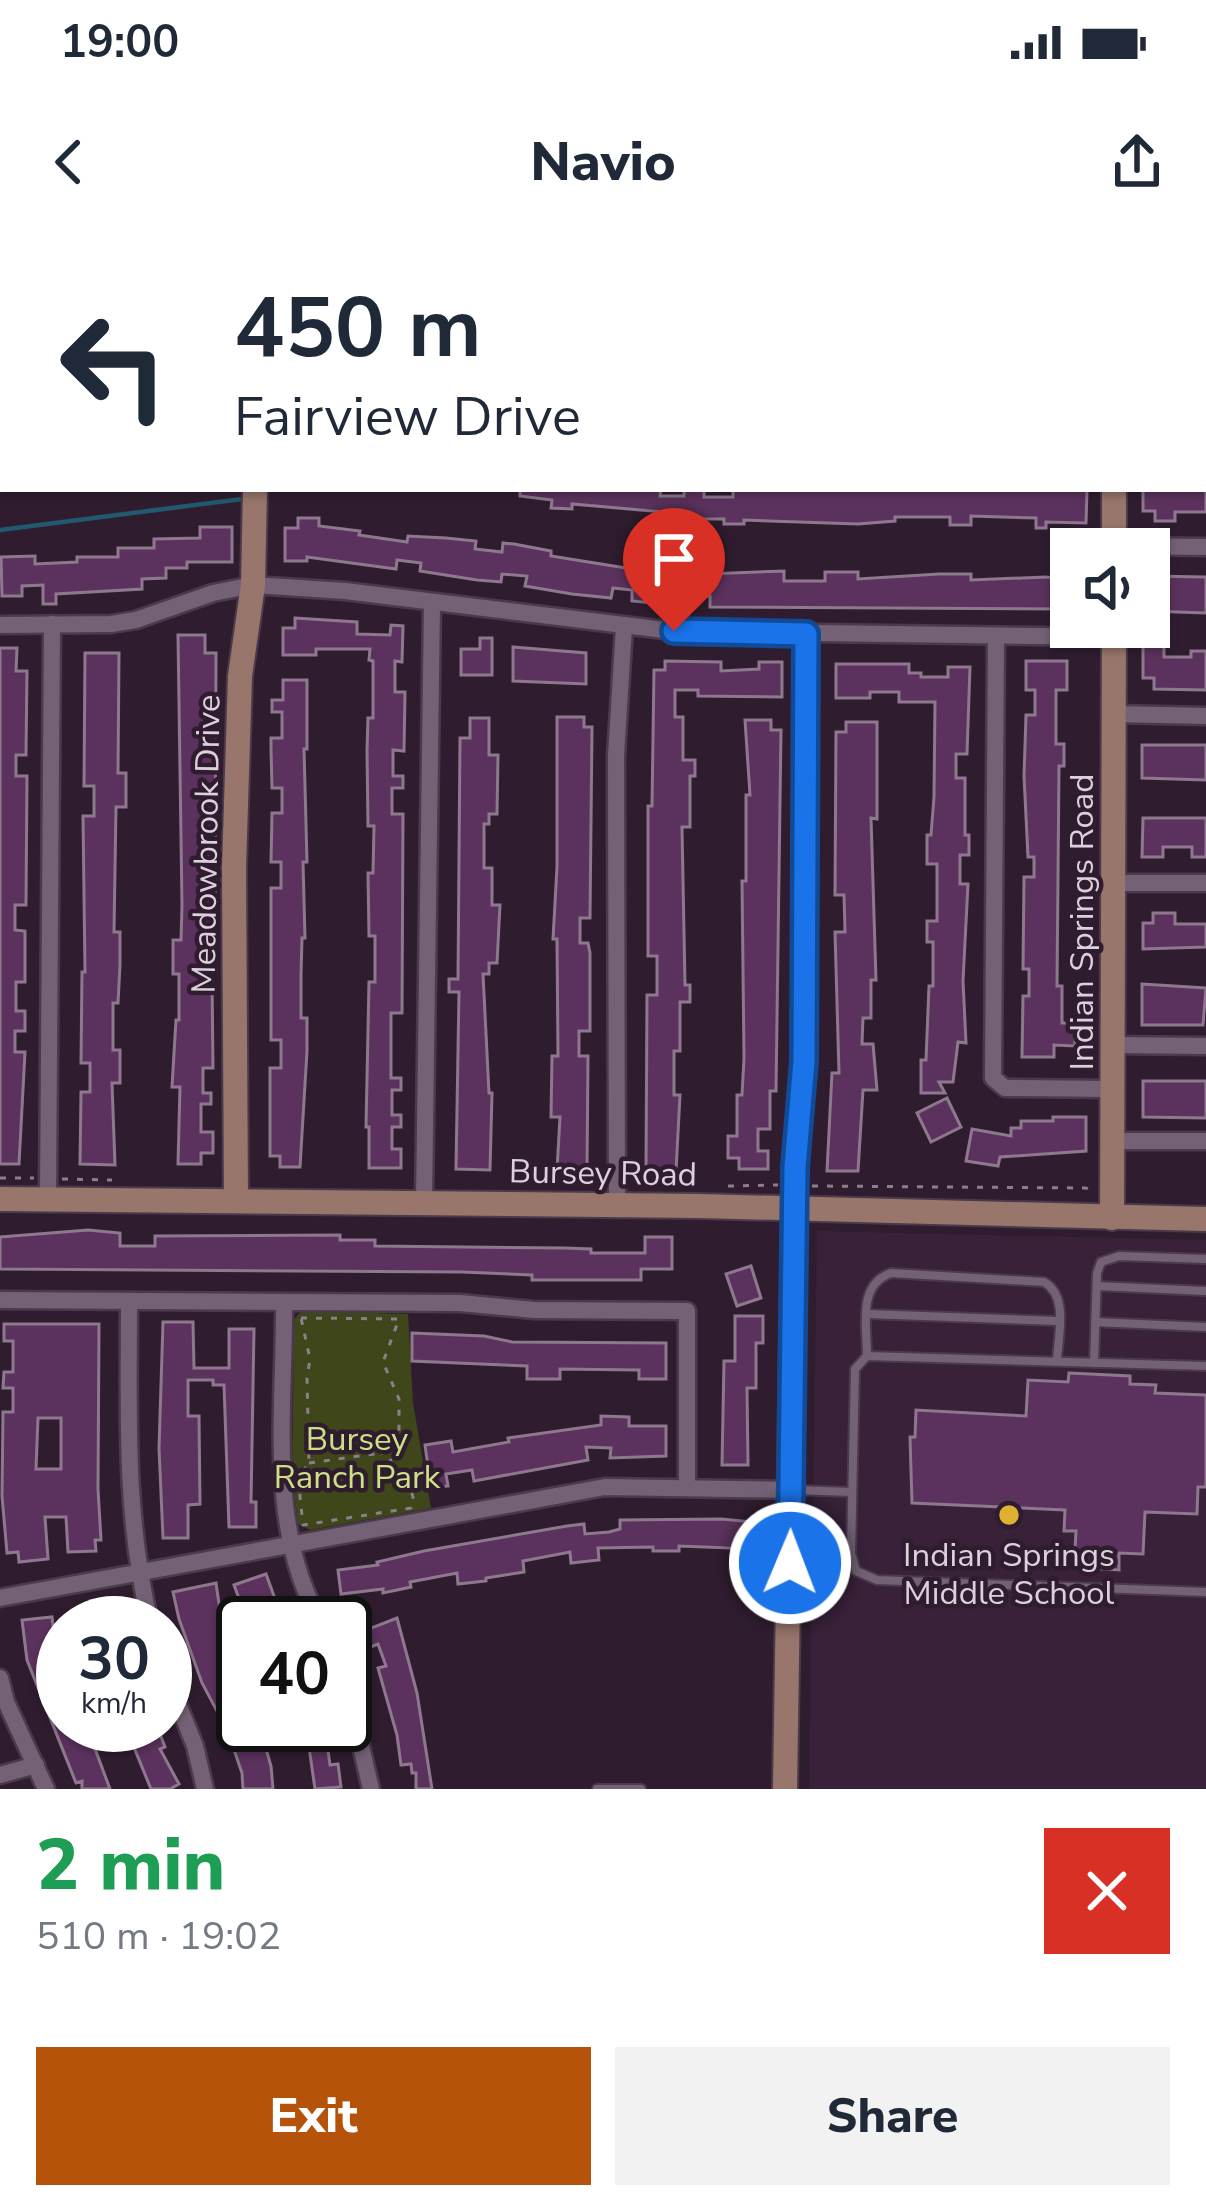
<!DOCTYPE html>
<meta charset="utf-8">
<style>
body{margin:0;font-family:"Nunito Sans",sans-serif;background:#f2f2f3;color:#1f2937;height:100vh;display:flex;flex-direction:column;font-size:45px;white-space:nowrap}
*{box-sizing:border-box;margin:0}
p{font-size:39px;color:#747a83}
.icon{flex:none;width:66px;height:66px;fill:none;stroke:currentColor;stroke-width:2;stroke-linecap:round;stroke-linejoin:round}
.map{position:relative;height:1549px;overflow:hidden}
.details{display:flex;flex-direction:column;background:#fff;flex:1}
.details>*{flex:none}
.banner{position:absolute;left:0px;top:0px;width:1206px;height:252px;box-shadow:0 3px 9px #0004;background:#fff;color:#1f2937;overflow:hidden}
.buttons{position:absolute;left:1050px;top:288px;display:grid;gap:24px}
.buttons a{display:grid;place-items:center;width:120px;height:120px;border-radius:0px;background:#fff;box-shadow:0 3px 9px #0004;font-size:60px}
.speed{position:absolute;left:36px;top:1356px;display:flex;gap:24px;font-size:60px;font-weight:700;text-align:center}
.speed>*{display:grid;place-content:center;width:156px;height:156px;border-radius:50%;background:#fff;box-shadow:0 3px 9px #0004;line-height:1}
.speed small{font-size:30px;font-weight:400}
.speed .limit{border:6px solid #111;border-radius:18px;background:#fff;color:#111}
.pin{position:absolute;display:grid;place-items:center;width:102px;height:102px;color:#fff;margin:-123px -51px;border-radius:50% 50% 50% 0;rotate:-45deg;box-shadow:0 0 12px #0007}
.pin .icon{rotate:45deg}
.me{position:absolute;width:132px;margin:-66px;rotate:1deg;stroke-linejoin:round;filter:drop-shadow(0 0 9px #0008)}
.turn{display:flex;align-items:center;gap:42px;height:252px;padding:0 36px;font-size:54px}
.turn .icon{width:156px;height:156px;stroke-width:2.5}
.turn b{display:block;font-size:84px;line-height:102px}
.round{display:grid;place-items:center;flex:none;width:126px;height:126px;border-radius:0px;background:#f2f2f3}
.overview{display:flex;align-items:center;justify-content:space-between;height:204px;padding:0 36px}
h1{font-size:72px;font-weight:800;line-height:90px;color:#1e9e55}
.action{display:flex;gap:24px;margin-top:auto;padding:24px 36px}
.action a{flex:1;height:138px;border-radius:0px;background:#b45309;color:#fff;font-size:48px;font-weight:800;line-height:138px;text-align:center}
.action a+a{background:#f2f2f3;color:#1f2937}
.status{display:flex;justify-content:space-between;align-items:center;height:84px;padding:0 60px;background:#fff;direction:ltr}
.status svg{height:33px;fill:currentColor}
header{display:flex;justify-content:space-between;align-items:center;height:156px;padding:0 36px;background:#fff;font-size:54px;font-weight:800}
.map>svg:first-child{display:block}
.built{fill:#382139}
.green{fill:#3e461a}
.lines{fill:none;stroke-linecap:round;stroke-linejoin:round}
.stream{stroke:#205970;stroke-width:4.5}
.building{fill:#5b325d;stroke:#8e788e;stroke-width:3;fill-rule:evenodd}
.lane-casing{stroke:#493b4a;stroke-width:12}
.street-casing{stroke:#493b4a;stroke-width:21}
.secondary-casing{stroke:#493b4a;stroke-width:28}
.path{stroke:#8d7e8d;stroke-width:3;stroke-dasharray:6 9;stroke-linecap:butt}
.lane{stroke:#756176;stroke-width:8}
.street{stroke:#756176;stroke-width:16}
.secondary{stroke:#98766c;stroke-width:24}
.route-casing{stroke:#114b97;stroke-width:30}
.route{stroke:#1a73e8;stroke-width:21}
.poi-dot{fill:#deb133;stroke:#2f1d2f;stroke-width:4.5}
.labels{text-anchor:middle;stroke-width:9;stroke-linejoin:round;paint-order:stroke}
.street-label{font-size:33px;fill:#dcd0dc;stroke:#2f1d2f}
.park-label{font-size:33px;fill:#cde085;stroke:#2f1d2f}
.poi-label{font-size:33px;fill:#dcd0dc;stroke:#2f1d2f}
</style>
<div class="status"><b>19:00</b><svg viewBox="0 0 49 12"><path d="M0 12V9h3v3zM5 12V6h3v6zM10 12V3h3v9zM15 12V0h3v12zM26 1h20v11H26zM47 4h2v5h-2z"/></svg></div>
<header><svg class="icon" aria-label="back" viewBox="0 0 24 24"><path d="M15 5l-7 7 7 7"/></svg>Navio<svg class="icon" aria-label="share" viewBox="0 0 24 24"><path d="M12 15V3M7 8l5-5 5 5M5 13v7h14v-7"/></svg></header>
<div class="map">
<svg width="1206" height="1549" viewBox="0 0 1206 1549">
<rect width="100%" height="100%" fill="#2f1d2f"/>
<path class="built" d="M817,991L1206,1000V1549H809Z"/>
<path class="green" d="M302,1071L408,1074L413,1163L431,1268L310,1290L298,1284L292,1234L294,1088L295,1078Z"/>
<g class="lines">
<path class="stream" d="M0,290L242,259"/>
</g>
<g class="building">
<path d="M520,249H661L660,256H684V249H704V257H733V249L1087,250L1086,283L1046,282V288H1036V278L971,276V285H950V277H895V281L858,284L744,280V284H724V279H675V273L572,264V269L551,268L552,260L520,256Z"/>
<path d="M1143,249H1206V272H1175V281H1155V271H1143Z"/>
<path d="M298,278H319V286L360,291L359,295L407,302L408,296L446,298L476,301L475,309L502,312L503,303L514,304L551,311V316L626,328L673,331V324H707V334L784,331V341H825V332H858V339L939,334H971V340L1046,337L1071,340V369L710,367V356H684V365H673L632,361V350L613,348L611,358L572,354L525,346L527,336L502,334L501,342L477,340L420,331L421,323L397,320L396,329L307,317V321H285V288H298Z"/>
<path d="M200,287H232V322H187V328H166V338L142,339V349L56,354V364H43V345L22,346V356H2L1,317L35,316V324L77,322V317H118V308H154V299L200,298Z"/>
<path d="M1149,336L1206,337V373L1149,371Z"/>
<path d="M295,378L357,382V394L390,395L391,385L403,386L402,422L395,421V452H405L404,511L393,510V536H403V548H392V574H403L402,773H391V838H401V850H392V875H401V887H392V909H401V928H369V887H366L369,742H375V696H369L368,633H373L374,586H368L367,510L368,478H373V421L369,420L370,409H316V415H283V388H295Z"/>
<path d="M178,395H205V413H216L215,685L213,713H203L202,739H212L213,828H203V853H211V864H201V892H213V913H201V924H178L180,847H172L176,780H179V734H173V700H181L182,665Z"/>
<path d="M480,398H492V435H461V409H480Z"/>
<path d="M1143,406H1164V417H1191V411H1206V450L1154,449V438H1143Z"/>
<path d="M513,407L586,413V444L513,441Z"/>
<path d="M0,408H17L16,431H27L26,515H16V536H27L26,665H15V690L25,691V742H16V771H25V791H15V812H25L19,924H0Z"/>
<path d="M85,413H119L118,533H126V567H116L114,692H120V725L118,763H113V810H120V843H112L115,925L80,924L81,852H90V823H81L82,732H85L83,576H94V546H84Z"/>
<path d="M665,421L721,422V431L759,429V422H782V457L698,456V450H675V477H683V520H695V536H690V587H682L685,745H690V762H680V811H674V855H680L676,931H646L647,755H657V716H648V566H652L654,430H665Z"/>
<path d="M1026,421H1067V450H1056V504H1064V526H1059L1057,746H1062V783H1075V806L1054,805V817H1022L1023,756H1029V729H1023L1024,637H1034V617H1028L1024,536L1026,475H1035V450H1026Z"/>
<path d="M836,424H909V433H921V437H948V427H970L967,514H956V538H965V595H969V615H960V644H968L963,741L966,803L958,802L953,842H939L945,853H921V820H926L929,746H933V702H927V681H937V624H927V595H931L934,557L935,462H899V452H870V458H836Z"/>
<path d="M283,440H307V509H304L307,622H303L305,698H302L301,735V778H307V811L300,927H280V916H270V828H281V800H271V648H281V622H271L272,573H282V548H272L271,509V498H282V472H272V460H283Z"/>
<path d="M557,477H584V487H592L590,678H580V703H588L590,713V791H579V816H588L587,930H557L560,877H551L552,816H558L557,699H553L557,627Z"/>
<path d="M470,478H489V515H498L497,574H489V584H484V628H492V665H500L497,723H489V734H483L489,853H492L490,930L456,929L459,752H449V739H458L460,498H470Z"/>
<path d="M745,480H771V490H781L776,851H770V889H758V911H768V929H739V918H728V896H737V855H742L744,818L742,641H746V555H750Z"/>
<path d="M846,482H877V579L871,578L876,740H871V778H863L862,804H873L877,850H863L858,931H827L832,833H839L835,692H845L844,655H835L836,492H846Z"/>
<path d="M1142,505H1206V540L1142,538Z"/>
<path d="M1143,578H1206V617H1192V607H1163V617H1142Z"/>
<path d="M1153,673H1175V684H1206V707L1143,709V683H1153Z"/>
<path d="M1142,744L1206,748L1203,785H1142Z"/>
<path d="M1143,841H1206V878L1143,877Z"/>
<path d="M947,858L961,887L931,902L917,873Z"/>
<path d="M1053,877H1086V911L1000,917L998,926L966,921L972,889L1011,896V888H1021V881H1053Z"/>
<path d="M88,990L120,993V1006H155V996L340,995V1000H375V1006L565,1008L591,1009V1013H645V997H672V1029H641V1040H532V1035L462,1032L0,1029V997Z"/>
<path d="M751,1026L761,1058L737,1066L726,1034Z"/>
<path d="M735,1076H763V1103H756V1148H747L748,1225H722L724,1121H735Z"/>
<path d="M163,1082H193L194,1128H229V1089H254L251,1262H256V1287H229L224,1145H213V1140H188V1176H199L200,1264L188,1265V1298H163L159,1208Z"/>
<path d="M4,1084H99L98,1249L101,1300H95L96,1311L68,1312L66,1277H45L48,1319L19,1322L18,1312L7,1313L2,1256L3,1172H13V1148H3L4,1132H13V1101H4ZM38,1178H61V1229H36Z"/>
<path d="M412,1093L484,1096L512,1102L666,1103V1139H639V1130L560,1129V1139H527V1126L412,1121Z"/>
<path d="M1069,1133L1130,1136V1144L1156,1145L1155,1153L1206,1155V1247H1198L1197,1274L1145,1272L1143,1314L1119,1313V1330L1074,1327L1076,1291H1064L1065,1270L912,1263L910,1197H915L916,1170L1026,1176L1028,1140L1068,1142Z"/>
<path d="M601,1176L629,1177V1186H666V1216L610,1218L611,1208L586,1207L588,1220L474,1241L472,1230L446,1234L448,1246L431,1248L425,1205L451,1201L453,1212L509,1202L508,1198L601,1185Z"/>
<path d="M721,1279L754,1282V1309L679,1306V1311H653V1307L598,1308L599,1320L571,1323L570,1312L523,1321L524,1332L486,1338V1341L458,1344L457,1333L410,1342L411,1347L383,1353V1349L341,1354L338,1330L378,1325L377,1322L424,1311L567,1286L584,1284L585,1294L609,1292L620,1289V1280Z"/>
<path d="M266,1334L278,1367L283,1365L288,1383H262L257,1367L244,1372L234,1345Z"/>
<path d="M216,1343L225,1405L238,1436L243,1433V1485H259L271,1526L273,1549H243L242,1533L221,1472L218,1473L202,1443L179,1379L173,1352Z"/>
<path d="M52,1377L56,1410L63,1408V1485H146L148,1492L158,1489L165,1507L160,1509L179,1544L170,1549H151L128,1493L117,1497L113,1487L91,1498L110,1549H82V1541L76,1543L27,1420L22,1380Z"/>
<path d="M397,1378L417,1453L432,1549H416V1533H412L411,1524L401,1525L397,1495L378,1428L386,1426L378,1404L368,1408L361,1392Z"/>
<path d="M299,1485H329L333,1502L327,1503L330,1525L338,1524L341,1547L315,1549L309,1507L304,1508Z"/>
</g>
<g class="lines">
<g class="lane-casing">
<g id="lane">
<path d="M1193,3V0"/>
<path d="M1203,32H1206"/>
<path d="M1203,66L1206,67"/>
<path d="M1097,1046L1206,1051"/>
<path d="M868,1074L1058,1081"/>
<path d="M1095,1082L1206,1087"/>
<path d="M867,1116C867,1085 857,1045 891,1033L1044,1042C1069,1056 1058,1096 1057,1121"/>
<path d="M1094,1123L1097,1033L1101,1022L1119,1016L1206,1019"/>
<path d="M1206,1126L867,1116L855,1129L851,1313L856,1331L877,1340L1206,1352"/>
<path d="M793,1250L852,1252"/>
<path d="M597,1549H641"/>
</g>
</g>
<g class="street-casing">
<g id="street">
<path d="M293,0L366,3"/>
<path d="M96,3V0"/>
<path d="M0,207H3"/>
<path d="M1114,306L1206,307"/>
<path d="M0,385L111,384L136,380L213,353L253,345L345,351L673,391L1114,397"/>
<path d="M996,398L993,838L1005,848L1114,849"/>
<path d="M1114,474L1206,476"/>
<path d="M1114,643H1206"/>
<path d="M1114,805L1206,806"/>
<path d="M1113,901H1206"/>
<path d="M48,959L52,384"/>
<path d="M424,963L432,363"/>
<path d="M617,965L616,516L624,387"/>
<path d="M794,968L804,821L806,394"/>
<path d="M0,1060L460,1063L534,1070L687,1071V1245"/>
<path d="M129,1062C129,1174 124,1273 150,1383"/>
<path d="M284,1063C285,1169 266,1287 321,1383"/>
<path d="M0,1358L605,1247L791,1250"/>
<path d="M165,1432L195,1506L205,1549"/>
<path d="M0,1438L6,1462L46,1549"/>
<path d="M345,1438L371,1549"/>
<path d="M0,1535L36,1525"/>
</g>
</g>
<g class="secondary-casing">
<g id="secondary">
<path d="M1113,0V3"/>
<path d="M257,3V0"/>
<path d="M1114,249V309"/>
<path d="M0,959L699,966L1206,979"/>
<path d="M236,961L234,628L240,436L253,345L255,249"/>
<path d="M1112,978L1114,387"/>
<path d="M785,1549L794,968"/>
</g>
</g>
<g class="path">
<path d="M0,938H34"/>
<path d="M62,939L112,940"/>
<path d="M728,946L778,945"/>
<path d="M812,946L1086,948L1094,952"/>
<path d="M301,1078L399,1079L383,1122L399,1159V1194L382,1213L390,1218L393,1229L404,1231L413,1257L411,1268L303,1285L298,1237L309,1223L307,1138L310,1119Z"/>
<path d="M309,1223L381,1213"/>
</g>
<use href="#lane" class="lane"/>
<use href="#street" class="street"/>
<use href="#secondary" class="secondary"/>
</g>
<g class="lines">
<g class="route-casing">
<path id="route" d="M674,391L806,394L804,821L795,927L790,1323"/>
</g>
<use href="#route" class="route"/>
</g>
<circle class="poi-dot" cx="1009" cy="1275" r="12"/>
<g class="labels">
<g class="street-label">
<text transform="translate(205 604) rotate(-89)" y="12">Meadowbrook Drive</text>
<text transform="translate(1081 682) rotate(-90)" y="12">Indian Springs Road</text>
<text transform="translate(603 932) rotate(1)" y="12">Bursey Road</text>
</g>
<g class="park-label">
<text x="357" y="1210">Bursey<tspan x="357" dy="38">Ranch Park</tspan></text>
</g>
<g class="poi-label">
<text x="1009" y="1326">Indian Springs<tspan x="1009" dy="38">Middle School</tspan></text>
</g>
</g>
</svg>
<div class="buttons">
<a><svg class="icon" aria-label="sound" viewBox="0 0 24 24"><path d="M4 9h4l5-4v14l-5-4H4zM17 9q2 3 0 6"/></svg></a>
</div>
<div class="speed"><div>30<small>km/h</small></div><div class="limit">40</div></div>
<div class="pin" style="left:674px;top:391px;background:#d93025"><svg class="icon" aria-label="arrive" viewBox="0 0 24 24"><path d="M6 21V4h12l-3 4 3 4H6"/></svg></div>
<svg class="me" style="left:790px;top:1323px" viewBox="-20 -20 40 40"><circle r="17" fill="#1a73e8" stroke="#fff" stroke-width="3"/><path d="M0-11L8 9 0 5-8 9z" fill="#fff"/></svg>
<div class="banner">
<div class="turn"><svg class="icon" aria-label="left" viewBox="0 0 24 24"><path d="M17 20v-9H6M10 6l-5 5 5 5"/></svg><div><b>450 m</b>Fairview Drive</div></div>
</div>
</div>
<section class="details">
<div class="overview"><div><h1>2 min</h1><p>510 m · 19:02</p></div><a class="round" style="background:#d93025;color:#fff"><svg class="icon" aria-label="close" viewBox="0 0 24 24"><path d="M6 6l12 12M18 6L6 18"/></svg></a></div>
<div class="action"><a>Exit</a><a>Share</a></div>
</section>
